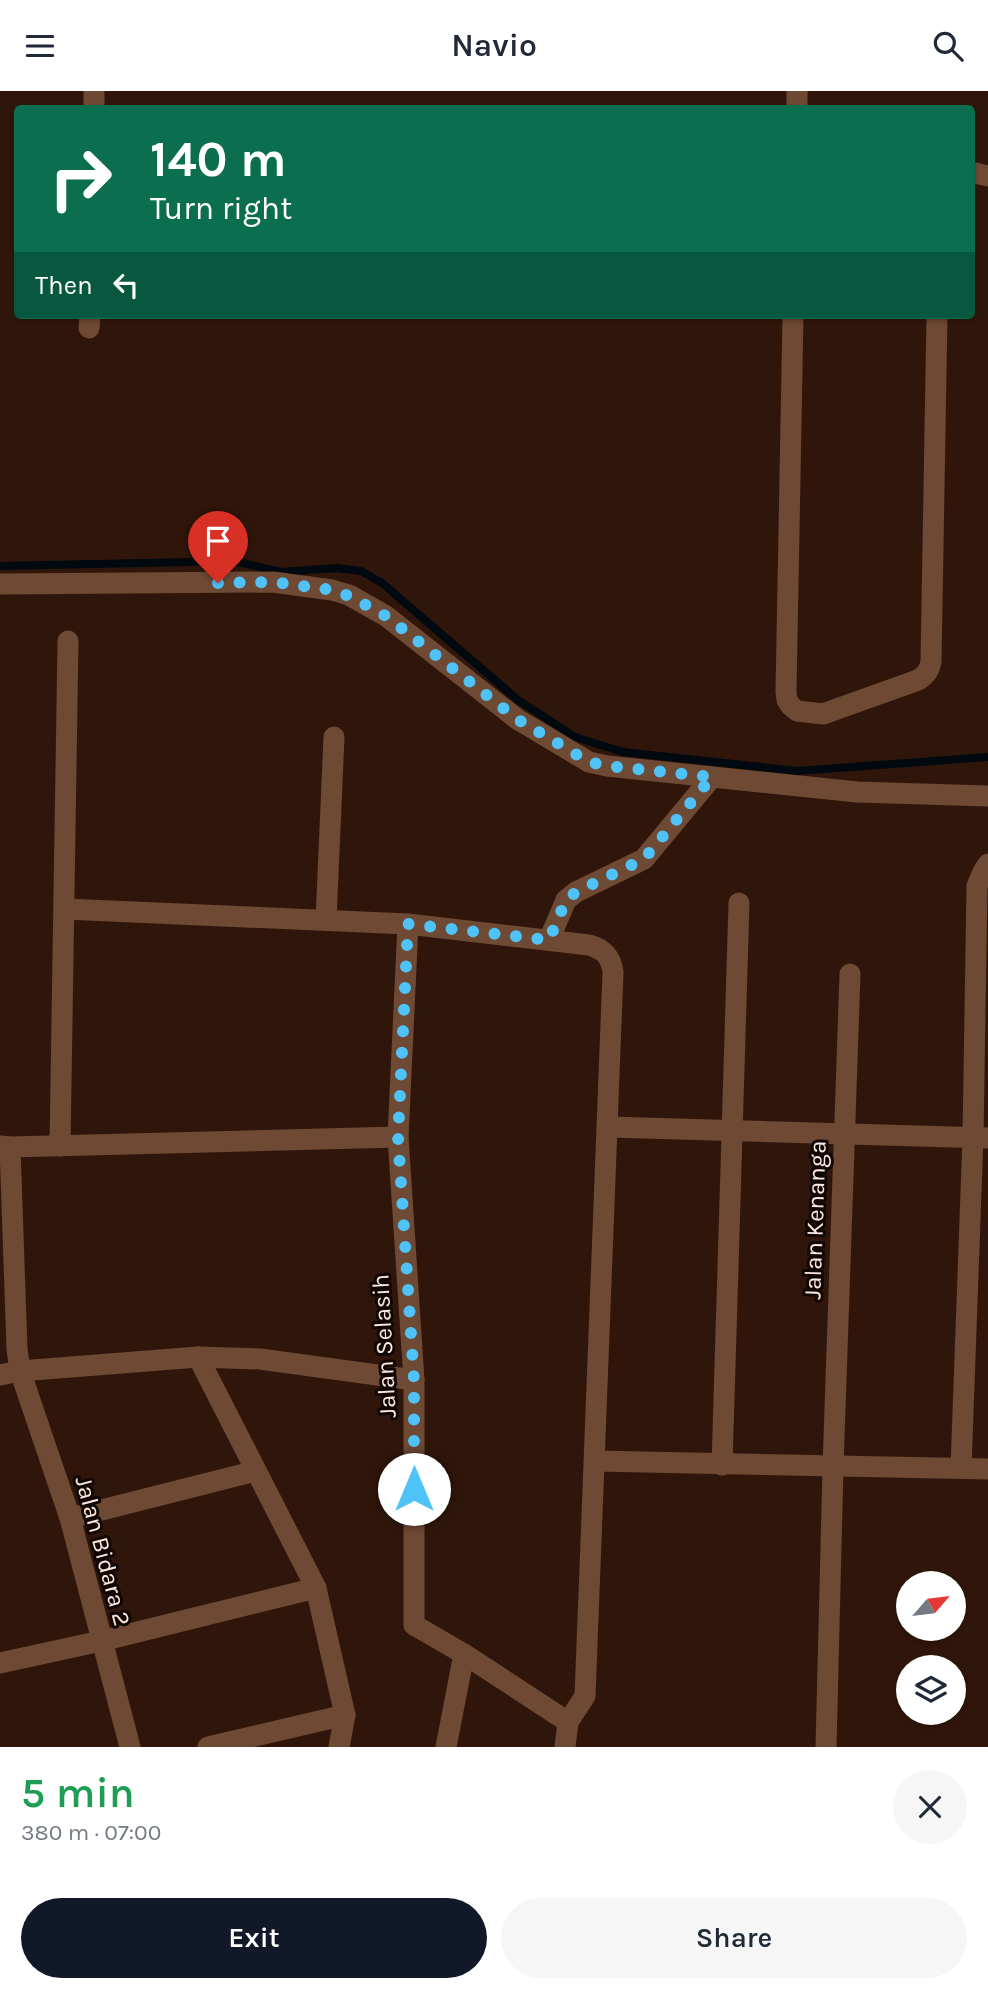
<!DOCTYPE html>
<meta charset="utf-8">
<style>
body{margin:0;font-family:Karla,sans-serif;background:#f6f6f7;color:#1f2937;height:100vh;display:flex;flex-direction:column;font-size:26px;white-space:nowrap}
*{box-sizing:border-box;margin:0}
p{font-size:23px;color:#747a83}
.icon{flex:none;width:38px;height:38px;fill:none;stroke:currentColor;stroke-width:2;stroke-linecap:round;stroke-linejoin:round}
.map{position:relative;height:1656px;overflow:hidden}
.side{display:flex;flex-direction:column;background:#fff;flex:1}
.side>*{flex:none}
.guide{position:absolute;left:14px;top:14px;width:961px;height:214px;border-radius:7px;box-shadow:0 2px 5px #0004;background:#0b6e4f;color:#fff;overflow:hidden}
.needle{width:46px;rotate:62deg}
.controls{position:absolute;left:896px;top:1480px;display:grid;gap:14px}
.controls a{display:grid;place-items:center;width:70px;height:70px;border-radius:50%;background:#fff;box-shadow:0 2px 5px #0004;font-size:35px}
.pin{position:absolute;display:grid;place-items:center;width:60px;height:60px;color:#fff;margin:-72px -30px;border-radius:50% 50% 50% 0;rotate:-45deg;box-shadow:0 0 7px #0007}
.pin .icon{rotate:45deg}
.me{position:absolute;width:77px;margin:-38px;rotate:0deg;stroke-linejoin:round;filter:drop-shadow(0 0 5px #0008)}
.turn{display:flex;align-items:center;gap:24px;height:147px;padding:0 21px;font-size:32px}
.turn .icon{width:91px;height:91px;stroke-width:2.5}
.turn b{display:block;font-size:49px;line-height:60px}
.then{display:flex;align-items:center;height:66px;padding:0 21px;background:#0003;gap:14px;font-size:26px}
.round{display:grid;place-items:center;flex:none;width:74px;height:74px;border-radius:37px;background:#f6f6f7}
.summary{display:flex;align-items:center;justify-content:space-between;height:119px;padding:0 21px}
h1{font-size:42px;font-weight:600;line-height:52px;color:#1e9e55}
.cta{display:flex;gap:14px;margin-top:auto;padding:14px 21px}
.cta a{flex:1;height:80px;border-radius:42px;background:#111827;color:#fff;font-size:28px;font-weight:600;line-height:80px;text-align:center}
.cta a+a{background:#f6f6f7;color:#1f2937}
header{display:flex;justify-content:space-between;align-items:center;height:91px;padding:0 21px;background:#fff;font-size:32px;font-weight:600}
.map>svg:first-child{display:block}
.lines{fill:none;stroke-linecap:round;stroke-linejoin:round}
.stream{stroke:#00090f;stroke-width:8}
.minor{stroke:#6e4933;stroke-width:21}
.route{stroke:#4fc3f7;stroke-width:12;stroke-dasharray:0 21.6}
.labels{text-anchor:middle;stroke-width:6;stroke-linejoin:round;paint-order:stroke}
.street-label{font-size:24px;fill:#fbe8e0;stroke:#100603}
</style>
<header><svg class="icon" aria-label="menu" viewBox="0 0 24 24"><path d="M4 6h16M4 12h16M4 18h16"/></svg>Navio<svg class="icon" aria-label="search" viewBox="0 0 24 24"><circle cx="10" cy="10" r="6"/><path d="M15 15l6 6"/></svg></header>
<div class="map">
<svg width="988" height="1656" viewBox="0 0 988 1656">
<rect width="100%" height="100%" fill="#30160a"/>
<g class="lines">
<path class="stream" d="M0,475L234,470L281,481L336,477L361,480L382,492L518,609L575,646L623,661L797,680L988,666"/>
<g class="minor">
<path d="M94,18V0"/>
<path d="M797,18V0"/>
<path d="M971,81L988,85"/>
<path d="M793,224L786,601L787,609L791,615L797,620L823,623L918,589C926,584 929,580 931,571L937,224"/>
<path d="M89,237L90,224"/>
<path d="M0,493L273,491L332,499L349,504L386,525L517,628L589,671L607,675L857,701L988,705"/>
<path d="M64,818L408,833L589,854C604,858 611,866 613,881L585,1605L568,1631L565,1656"/>
<path d="M326,829L334,646"/>
<path d="M408,833L398,1046L414,1289V1534L464,1563L568,1631"/>
<path d="M549,849L566,809L576,801L644,768L712,686"/>
<path d="M609,1036L988,1047"/>
<path d="M0,1055L10,1056L17,1258L20,1280L70,1427L130,1656"/>
<path d="M60,1055L68,550"/>
<path d="M10,1056L398,1046"/>
<path d="M198,1266L316,1497L345,1624L339,1656"/>
<path d="M0,1284L20,1280L198,1266L260,1268L414,1289"/>
<path d="M595,1370L988,1378"/>
<path d="M722,1374L739,812"/>
<path d="M961,1377L973,1046L977,795L983,781L988,773"/>
<path d="M70,1427L256,1380"/>
<path d="M0,1572L101,1550L316,1497"/>
<path d="M208,1656L345,1624"/>
<path d="M446,1656L464,1563"/>
<path d="M826,1656L833,1376L850,883"/>
</g>
</g>
<g class="lines">
<path class="route" d="M218,492L273,491L332,499L349,505L386,525L517,628L589,671L607,675L712,686L644,768L576,801L566,809L549,849L408,833L398,1046L414,1289V1398"/>
</g>
<g class="labels">
<g class="street-label">
<text transform="translate(815 1129) rotate(-88)" y="8">Jalan Kenanga</text>
<text transform="translate(384 1255) rotate(-93)" y="8">Jalan Selasih</text>
<text transform="translate(103 1460) rotate(75)" y="8">Jalan Bidara 2</text>
</g>
</g>
</svg>
<div class="controls">
<a><svg class="needle" viewBox="-14 -14 28 28"><path d="M0-13l5 13h-10z" fill="#e53935"/><path d="M0 13l5-13h-10z" fill="#747a83"/></svg></a>
<a><svg class="icon" aria-label="layers" viewBox="0 0 24 24"><path d="M12 4l9 5-9 5-9-5zM3 14l9 5 9-5"/></svg></a>
</div>
<div class="pin" style="left:218px;top:492px;background:#d93025"><svg class="icon" aria-label="arrive" viewBox="0 0 24 24"><path d="M6 21V4h12l-3 4 3 4H6"/></svg></div>
<svg class="me" style="left:414px;top:1398px" viewBox="-20 -20 40 40"><circle r="19" fill="#fff"/><path d="M0-13L10 11 0 6-10 11z" fill="#4fc3f7"/></svg>
<div class="guide">
<div class="turn"><svg class="icon" aria-label="right" viewBox="0 0 24 24"><path d="M7 20v-9h11M14 6l5 5-5 5"/></svg><div><b>140 m</b>Turn right</div></div>
<div class="then">Then<svg class="icon" aria-label="left" viewBox="0 0 24 24"><path d="M17 20v-9H6M10 6l-5 5 5 5"/></svg></div>
</div>
</div>
<section class="side">
<div class="summary"><div><h1>5 min</h1><p>380 m · 07:00</p></div><a class="round"><svg class="icon" aria-label="close" viewBox="0 0 24 24"><path d="M6 6l12 12M18 6L6 18"/></svg></a></div>
<div class="cta"><a>Exit</a><a>Share</a></div>
</section>
